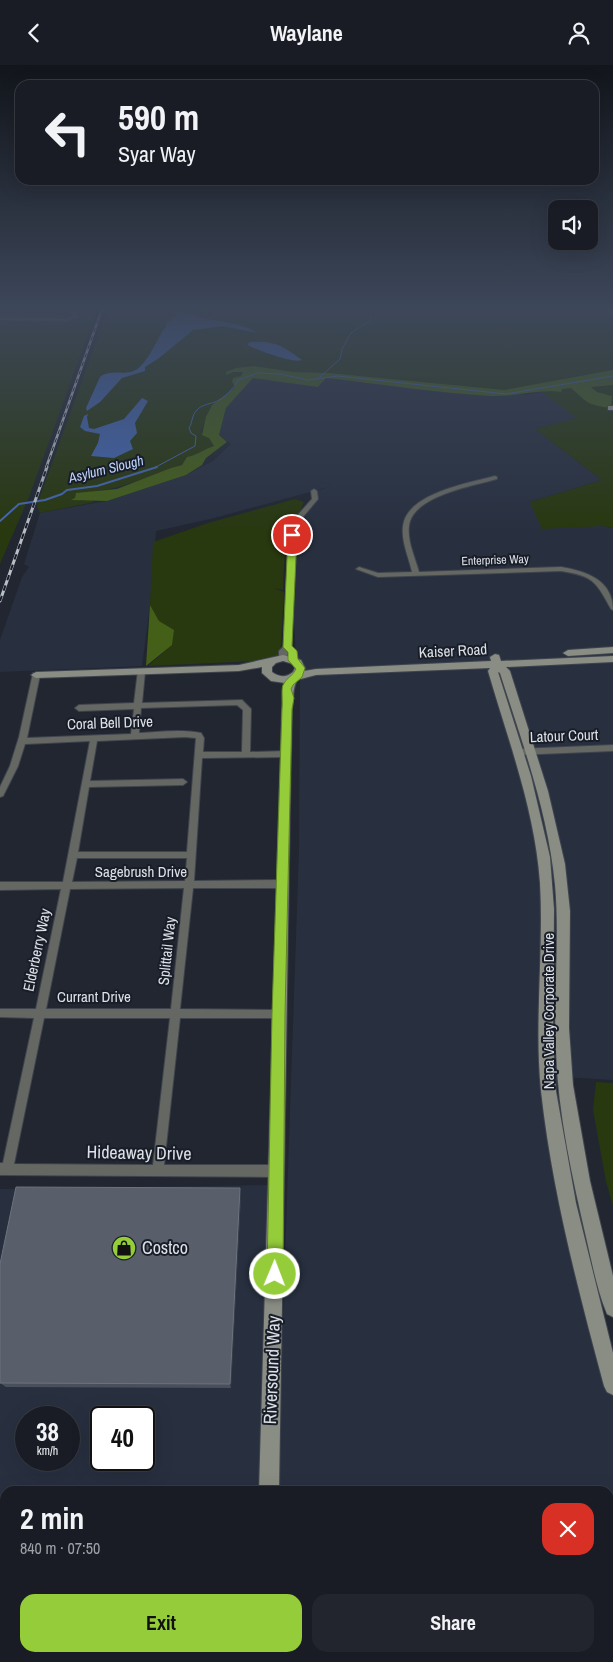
<!DOCTYPE html>
<meta charset="utf-8">
<style>
body{margin:0;font-family:"Archivo Narrow",sans-serif;background:#22252d;color:#f1f3f6;height:100vh;display:flex;flex-direction:column;font-size:19px;white-space:nowrap}
*{box-sizing:border-box;margin:0}
p{font-size:16px;color:#9fa1a7}
.icon{flex:none;width:28px;height:28px;fill:none;stroke:currentColor;stroke-width:2;stroke-linecap:round;stroke-linejoin:round}
.map{position:relative;flex:1;overflow:hidden}
.side{position:absolute;left:0px;top:1421px;width:614px;height:176px;display:flex;flex-direction:column;background:#191c25;border-radius:15px 15px 0 0;box-shadow:0 5px 20px #0002,0 0 0 1px #373a42}
.side>*{flex:none}
.guide{position:absolute;left:15px;top:15px;width:584px;height:105px;border-radius:15px;box-shadow:0 5px 20px #0002,0 0 0 1px #373a42;background:#191c25;color:#f1f3f6;overflow:hidden}
.buttons{position:absolute;left:548px;top:135px;display:grid;gap:10px}
.buttons a{display:grid;place-items:center;width:50px;height:50px;border-radius:10px;background:#191c25;box-shadow:0 5px 20px #0002,0 0 0 1px #373a42;font-size:25px}
.speed{position:absolute;left:15px;top:1341px;display:flex;gap:10px;font-size:25px;font-weight:700;text-align:center}
.speed>*{display:grid;place-content:center;width:65px;height:65px;border-radius:50%;background:#191c25;box-shadow:0 5px 20px #0002,0 0 0 1px #373a42;line-height:1}
.speed small{font-size:12px;font-weight:400}
.speed .limit{border:2px solid #111;border-radius:8px;background:#fff;color:#111}
.pin{position:absolute;display:grid;place-items:center;width:42px;height:42px;color:#fff;margin:-21px;border:2px solid #fff;border-radius:50%;box-shadow:0 1px 5px #0007}
.me{position:absolute;width:55px;margin:-28px;rotate:1deg;stroke-linejoin:round;filter:drop-shadow(0 0 4px #0008)}
.turn{display:flex;align-items:center;gap:18px;height:105px;padding:0 20px;font-size:22px}
.turn .icon{width:65px;height:65px;stroke-width:2.5}
.turn b{display:block;font-size:35px;line-height:42px}
.round{display:grid;place-items:center;flex:none;width:52px;height:52px;border-radius:15px;background:#22252d}
.summary{display:flex;align-items:center;justify-content:space-between;height:85px;padding:0 20px}
h1{font-size:30px;font-weight:700;line-height:38px}
.action{display:flex;gap:10px;margin-top:auto;padding:10px 20px}
.action a{flex:1;height:58px;border-radius:15px;background:#95cc3a;color:#111;font-size:20px;font-weight:700;line-height:58px;text-align:center}
.action a+a{background:#22252d;color:#f1f3f6}
header{display:flex;justify-content:space-between;align-items:center;height:65px;padding:0 20px;background:#191c25;font-size:22px;font-weight:700}
.map>svg:first-child{display:block}
.built{fill:#283040;fill-rule:evenodd}
.green{fill:#28380f}
.forest{fill:#445f18}
.water{fill:#4468b4}
.lines{fill:none;stroke-linecap:round;stroke-linejoin:round}
.stream-far1{stroke:#4468b4;stroke-width:1}
.stream{stroke:#4468b4;stroke-width:2}
.street-casing{stroke:#3f444e;stroke-width:2}
.secondary-casing{stroke:#3f444e;stroke-width:2}
.primary-casing{stroke:#3f444e;stroke-width:2}
.street{fill:#656862;fill-rule:evenodd}
.secondary{fill:#898d84;fill-rule:evenodd}
.primary{fill:#a4aa9e;fill-rule:evenodd}
.rail-far1-casing{stroke:#babfc6;stroke-width:2.5}
.rail-casing{stroke:#babfc6;stroke-width:3}
.rail-far1{stroke:#181d27;stroke-width:1;stroke-dasharray:4.5;stroke-linecap:butt}
.rail{stroke:#181d27;stroke-width:2;stroke-dasharray:5.5;stroke-linecap:butt}
.wall{fill:#494f5b}
.shaded-wall{fill:#323844}
.building{fill:#595f6a;stroke:#6d737d}
.route{fill:#95cc3a;stroke:#618526}
.labels{text-anchor:middle;stroke-width:4;stroke-linejoin:round;paint-order:stroke}
.far-street-label{font-size:12px;fill:#dce0e7;stroke:#181d27}
.far-water-label{font-size:14px;font-style:italic;fill:#bed4fe;stroke:#181d27}
.street-label{font-size:15px;fill:#dce0e7;stroke:#181d27}
.near-street-label{font-size:18px;fill:#dce0e7;stroke:#181d27}
.near-poi-label{font-size:18px;fill:#dce0e7;stroke:#181d27;text-anchor:start}
</style>
<header><svg class="icon" aria-label="back" viewBox="0 0 24 24"><path d="M15 5l-7 7 7 7"/></svg>Waylane<svg class="icon" aria-label="person" viewBox="0 0 24 24"><circle cx="12" cy="8" r="4"/><path d="M4 21q1-7 8-7t8 7"/></svg></header>
<div class="map">
<svg width="613" height="1597" viewBox="0 0 613 1597">
<rect width="100%" height="100%" fill="#212631"/>
<g class="built">
<path d="M253,313L318,322L326,313L526,330L542,327L577,353L535,364L602,415L530,437L602,461L613,463V1015L565,1012L549,1024L613,1321V1597H270V1592H609V1426H277L299,785L300,609L296,590L294,558L292,481L298,456L313,439L316,426L332,421L214,453L156,466L150,540L142,601L0,607V575L22,512L29,502L24,499L40,448L107,436L186,410L213,396L231,379L219,370L226,343Z"/>
<path d="M268,1120L259,1426H5V1592L251,1593L250,1597H0V1124ZM26,1352H69V1395H26ZM101,1352H144V1395H101Z"/>
</g>
<g class="green">
<path d="M0,244H97L29,432L0,499Z"/>
<path d="M108,244H609L613,249V311L514,327L338,311L280,309L238,315L233,324L212,340L201,367L209,373L214,381C198,386 192,396 181,400C146,413 114,427 76,428L81,436L90,434L94,437L40,448L37,441L38,437Z"/>
<path d="M613,320V463L602,461L542,464L530,437L602,415L535,364L576,353L542,327H560L562,324L571,323C588,338 587,340 611,343L612,331L597,327L591,322Z"/>
<path d="M295,434L304,437C301,447 292,454 289,465C284,484 284,505 283,525L274,523L284,527L280,595L148,601L172,580L150,540L153,477L208,458Z"/>
<path d="M596,1017L613,1018V1141L606,1117L593,1045Z"/>
</g>
<g class="forest">
<path d="M254,301L293,307L329,308L504,325L613,305V320L591,322L597,327L612,331L611,343C587,340 588,338 571,323L562,324L561,327C538,324 515,332 491,331C436,328 381,319 326,313L318,322L253,313L226,343L219,370L227,377L206,393L202,400L186,410L107,436L71,435L75,433L76,428L117,424L171,403L182,400L187,392C196,391 204,384 214,381L209,373L202,370L206,352L212,340L233,324L235,321L232,317L233,313L241,311L243,307H233L226,310V307L236,303Z"/>
<path d="M150,540L159,556L174,565L172,580L146,601Z"/>
</g>
<g class="water">
<path d="M177,246C187,246 194,251 203,253C219,256 245,259 257,268L223,261L193,265L159,293L145,302V306L122,313L100,337L87,346L86,343L100,312C109,305 121,309 131,307C146,304 157,273 166,261V258L175,252Z"/>
<path d="M250,277C275,275 283,281 302,295C293,299 259,285 249,281L247,279Z"/>
<path d="M142,333L148,336L135,358L137,368L130,376L133,384L114,393L91,391L98,378L100,369L85,366L80,362L84,351L88,349L87,352L89,363L94,364L124,354Z"/>
</g>
<g class="lines">
<g class="stream-far1">
<path d="M320,312L340,294L342,284L351,268L370,256L371,247L365,244"/>
<path d="M154,403L195,381L196,371L191,368L189,363C193,357 191,351 197,345C201,340 209,339 215,337C225,333 233,324 238,315L258,308L280,309L308,315L338,311L506,329L613,311"/>
</g>
<path class="stream" d="M0,456L19,439L45,435L62,429L67,425L97,421L157,402"/>
<g class="street-casing">
<g id="street">
<path d="M73,244H77V252L67,256L0,255V253L66,254L73,251Z"/>
<path d="M495,411L497,412V414C473,421 412,431 409,461C407,476 415,492 419,507L561,502C586,506 613,515 613,545L611,544C596,517 594,511 561,506L378,512L356,504L359,502L378,508L412,507C409,493 401,476 403,461C407,428 469,418 495,411Z"/>
<path d="M314,424L317,426L318,434L302,453L295,470L291,581L296,585L297,595L293,597L289,595L288,585L286,595H283L279,593V586L284,581V574L289,470L296,452L312,434L311,426Z"/>
<path d="M138,605H144L145,607L142,638L242,635L251,644L250,687L286,686L290,689L286,692L202,693L194,816L282,815L285,816L286,819L285,822L282,823H193L180,944L278,945L282,946L283,949L282,952L278,953H180L164,1100H277L281,1102L283,1106L281,1110L277,1112L0,1110V1098H3L34,953L0,952V944H36L61,824L0,825V817H63L90,676L25,679L18,701L3,731L0,732V722L10,701L19,672L33,608H39L40,610L27,673L131,669L134,644L79,646L75,643L79,640L134,638ZM237,640L243,645L242,687H203L204,673L201,668C181,664 159,667 139,668L141,643ZM185,672L196,673L187,787H78L89,722L183,720L187,717L183,714L90,716L97,676ZM77,793H187L185,816L72,817ZM184,823L171,944H46L70,824ZM44,953H170L153,1100L14,1099Z"/>
<path d="M613,680V686L517,690L513,687L517,684Z"/>
</g>
</g>
<g class="secondary-casing">
<g id="secondary">
<path d="M613,582V588L568,591L563,588L568,585Z"/>
<path d="M495,589L499,590L501,596L613,591V597L506,602L510,606L548,726L565,799L570,846L569,963L573,1020L590,1116L613,1211V1252L607,1249C597,1225 592,1198 586,1172C572,1111 558,1049 556,986C553,931 560,875 555,820C548,747 522,677 500,608L498,607L531,711L550,792L554,844L553,974L556,1026L576,1138L613,1288V1330L607,1327L604,1321C578,1224 552,1126 541,1026C534,957 544,887 540,818C535,745 508,675 488,606L490,603L316,610L297,615C292,625 294,633 292,644L290,742L279,1426H259L279,742L282,644C283,635 281,626 285,618L271,616L262,608V602L239,606L36,613L31,610L36,607L239,600L283,590L301,595L305,603L304,606L316,604L491,596L490,592ZM283,596L293,599L295,603L293,607C286,613 279,612 272,607V602L276,598Z"/>
<rect x="253" y="1592" width="22" height="5"/>
</g>
</g>
<g class="primary-casing">
<g id="primary">
<path d="M606,244H613V251Z"/>
<rect x="608" y="341" width="5" height="4"/>
</g>
</g>
<use href="#street" class="street"/>
<use href="#secondary" class="secondary"/>
<use href="#primary" class="primary"/>
<g class="rail-far1-casing">
<path id="rail-far1" d="M46,403L102,244"/>
</g>
<g class="rail-casing">
<path id="rail" d="M0,536L47,402"/>
</g>
<use href="#rail-far1" class="rail-far1"/>
<use href="#rail" class="rail"/>
</g>
<path class="wall" d="M241,1130L231,1323L6,1322L0,1318Z"/>
<path class="shaded-wall" d="M240,1123L241,1130L231,1323L230,1319Z"/>
<path class="building" d="M16,1122L240,1123L230,1319L0,1318V1199Z"/>
<linearGradient id="sky" x2="0" y2="1"><stop stop-color="#12151b"/><stop offset="0.52" stop-color="#3d475a"/><stop offset="1" stop-color="#3d475a" stop-opacity="0"/></linearGradient>
<rect width="613" height="468" fill="url(#sky)"/>
<path class="route" d="M292,468L297,470L292,581L297,586L298,594L305,603L302,612L293,620L291,624L294,633L292,644L285,949L283,1209L280,1215L275,1217L269,1215L267,1209L272,949L282,644C283,637 281,624 283,620C286,613 293,611 296,604L288,595V587L283,582L288,470Z"/>
<defs>
<g id="shop-disc" transform="scale(1.25)"><circle r="9.5" fill="#95cc3a" stroke="#181d27"/><path d="M-5-2.5h2.3a2.7 3.5 0 0 1 5.4 0H5L5.5 6h-11ZM-1.5-2.5h3a1.5 2.3 0 0 0-3 0Z" fill="#111"/></g>
</defs>
<g fill-rule="evenodd">
<use href="#shop-disc" x="124" y="1183"/>
</g>
<g class="labels">
<g class="far-street-label">
<text transform="translate(495 495) rotate(-2)" y="4">Enterprise Way</text>
</g>
<g class="far-water-label">
<text transform="translate(106 404) rotate(-14)" y="5">Asylum Slough</text>
</g>
<g class="street-label">
<text transform="translate(453 586) rotate(-3)" y="5">Kaiser Road</text>
<text transform="translate(110 658) rotate(-2)" y="5">Coral Bell Drive</text>
<text transform="translate(564 671) rotate(-2)" y="5">Latour Court</text>
<text x="141" y="812">Sagebrush Drive</text>
<text transform="translate(37 885) rotate(-78)" y="5">Elderberry Way</text>
<text transform="translate(167 886) rotate(-84)" y="5">Splittail Way</text>
<text x="94" y="937">Currant Drive</text>
<text transform="translate(549 946) rotate(-90)" y="5">Napa Valley Corporate Drive</text>
</g>
<g class="near-street-label">
<text transform="translate(139 1088) rotate(1)" y="6">Hideaway Drive</text>
<text transform="translate(272 1305) rotate(-88)" y="6">Riversound Way</text>
</g>
<g class="near-poi-label">
<text x="142" y="1189">Costco</text>
</g>
</g>
</svg>
<div class="buttons">
<a><svg class="icon" aria-label="sound" viewBox="0 0 24 24"><path d="M4 9h4l5-4v14l-5-4H4zM17 9q2 3 0 6"/></svg></a>
</div>
<div class="speed"><div>38<small>km/h</small></div><div class="limit">40</div></div>
<div class="pin" style="left:292px;top:470px;background:#d93025"><svg class="icon" aria-label="arrive" viewBox="0 0 24 24"><path d="M6 21V4h12l-3 4 3 4H6"/></svg></div>
<svg class="me" style="left:275px;top:1209px" viewBox="-20 -20 40 40"><circle r="17" fill="#95cc3a" stroke="#fff" stroke-width="3"/><path d="M0-11L8 9 0 5-8 9z" fill="#fff"/></svg>
<div class="guide">
<div class="turn"><svg class="icon" aria-label="left" viewBox="0 0 24 24"><path d="M17 20v-9H6M10 6l-5 5 5 5"/></svg><div><b>590 m</b>Syar Way</div></div>
</div>
<section class="side">
<div class="summary"><div><h1>2 min</h1><p>840 m · 07:50</p></div><a class="round" style="background:#d93025;color:#fff"><svg class="icon" aria-label="close" viewBox="0 0 24 24"><path d="M6 6l12 12M18 6L6 18"/></svg></a></div>
<div class="action"><a>Exit</a><a>Share</a></div>
</section>
</div>
